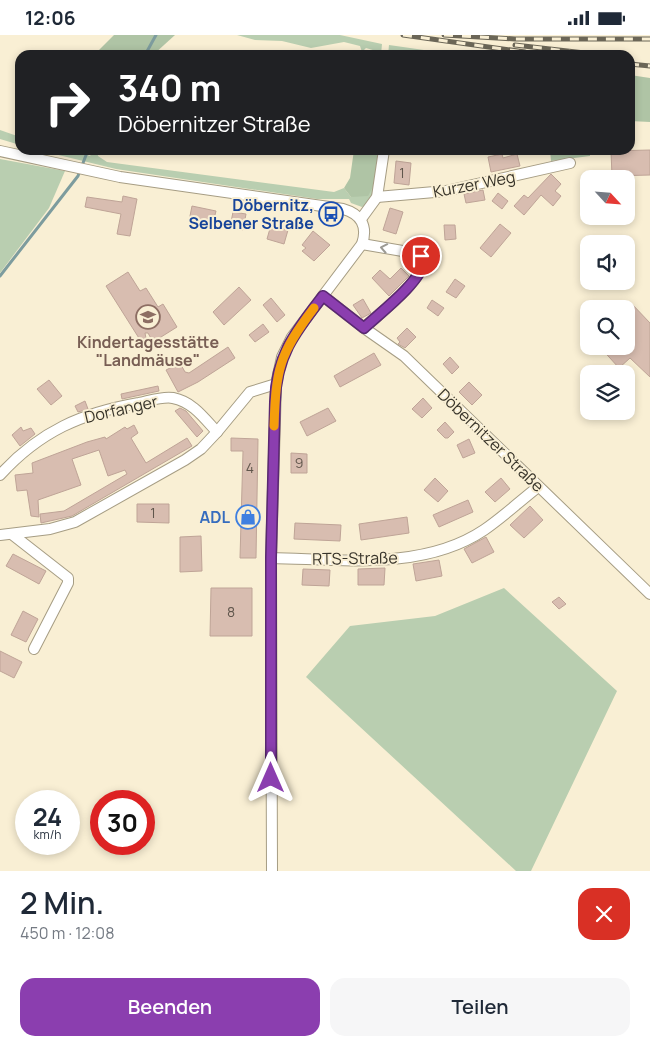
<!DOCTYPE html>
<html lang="de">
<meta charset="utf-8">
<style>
body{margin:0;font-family:Manrope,sans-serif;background:#f6f6f7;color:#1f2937;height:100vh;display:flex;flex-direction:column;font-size:19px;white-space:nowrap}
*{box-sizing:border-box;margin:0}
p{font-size:16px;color:#747a83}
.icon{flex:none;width:28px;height:28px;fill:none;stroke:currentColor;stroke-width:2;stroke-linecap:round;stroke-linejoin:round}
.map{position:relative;height:836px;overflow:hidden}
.details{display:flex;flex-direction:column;background:#fff;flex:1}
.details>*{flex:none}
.banner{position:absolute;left:15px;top:15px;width:620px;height:105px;border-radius:15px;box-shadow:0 2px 8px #0003;background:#202124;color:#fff;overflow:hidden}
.needle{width:32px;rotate:116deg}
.controls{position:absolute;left:580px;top:135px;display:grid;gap:10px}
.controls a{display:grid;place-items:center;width:55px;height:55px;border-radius:10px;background:#fff;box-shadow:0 2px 8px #0003;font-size:25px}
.speed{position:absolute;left:15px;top:755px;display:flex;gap:10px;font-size:25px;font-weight:700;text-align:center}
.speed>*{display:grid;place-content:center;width:65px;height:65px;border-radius:50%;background:#fff;box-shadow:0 2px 8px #0003;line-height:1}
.speed small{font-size:12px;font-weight:400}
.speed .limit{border:8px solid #d22;background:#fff;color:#111}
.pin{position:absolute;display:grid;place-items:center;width:42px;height:42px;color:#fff;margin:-21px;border:2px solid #fff;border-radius:50%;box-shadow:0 1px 5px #0007}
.me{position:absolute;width:55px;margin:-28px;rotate:0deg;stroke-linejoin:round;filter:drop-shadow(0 0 4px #0008)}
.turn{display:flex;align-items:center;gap:18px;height:105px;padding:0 20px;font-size:22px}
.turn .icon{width:65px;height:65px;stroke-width:2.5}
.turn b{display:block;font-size:35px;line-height:42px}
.round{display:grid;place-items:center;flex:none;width:52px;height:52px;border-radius:15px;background:#f6f6f7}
.headline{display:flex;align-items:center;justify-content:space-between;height:85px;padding:0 20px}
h1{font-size:30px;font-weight:600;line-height:38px}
.primary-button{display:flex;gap:10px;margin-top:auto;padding:10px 20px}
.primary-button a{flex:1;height:58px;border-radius:15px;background:#8b3eaf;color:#fff;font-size:20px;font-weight:600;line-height:58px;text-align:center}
.primary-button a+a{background:#f6f6f7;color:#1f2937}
.status{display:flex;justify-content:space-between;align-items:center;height:35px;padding:0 25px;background:#fff;direction:ltr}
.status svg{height:14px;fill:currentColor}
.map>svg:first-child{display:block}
.green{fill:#b9ceb0}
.forest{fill:#afc4a5}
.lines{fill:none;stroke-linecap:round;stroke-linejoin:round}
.stream{stroke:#7d9c9e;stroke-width:3}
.building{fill:#d8bdb0;stroke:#bfa497}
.minor-casing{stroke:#a69d84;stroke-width:12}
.minor{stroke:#fff;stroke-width:10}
.rail-casing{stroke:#6b6657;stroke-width:5}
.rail{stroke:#f9efd4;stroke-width:3;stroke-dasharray:9;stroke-linecap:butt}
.oneway{stroke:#9c9a94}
.route-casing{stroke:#5a2872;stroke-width:12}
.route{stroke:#8b3eaf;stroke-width:9}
.slow{stroke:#f59e0b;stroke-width:9}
.labels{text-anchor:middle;stroke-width:4;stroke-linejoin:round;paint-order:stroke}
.number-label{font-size:14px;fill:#60564c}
.street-label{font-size:16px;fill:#38342a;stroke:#f9efd4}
.transit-label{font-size:16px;font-weight:bold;fill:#164399;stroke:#f9efd4;text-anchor:end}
.education-label{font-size:16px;font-weight:bold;fill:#785e54;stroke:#f9efd4}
.shop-label{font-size:16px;font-weight:bold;fill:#366cbe;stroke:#f9efd4;text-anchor:end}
</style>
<div class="status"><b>12:06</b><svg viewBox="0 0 49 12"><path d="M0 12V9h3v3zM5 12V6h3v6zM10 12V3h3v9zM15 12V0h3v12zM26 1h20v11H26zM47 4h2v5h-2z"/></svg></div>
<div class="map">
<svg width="650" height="836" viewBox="0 0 650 836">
<rect width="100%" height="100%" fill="#f9efd4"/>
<g class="green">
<path d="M237,0H340L382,9L381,20H378L376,16L366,13L362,17L360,11L344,7L311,13L282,6L255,5Z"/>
<path d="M389,10L459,20H388Z"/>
<path d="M0,95L20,102V110L0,104Z"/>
<path d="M38,115H69L90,121L94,115H97L98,121L107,127L334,157L344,153L351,162L374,150L375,157L367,170L362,172L351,168L349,164H317L116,134Z"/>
<path d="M0,124L65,136L49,173L0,238Z"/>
<path d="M504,553L617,656L531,836H516L306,642L350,591L435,581Z"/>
</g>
<g class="forest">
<path d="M114,0H175L153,20H94Z"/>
<path d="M630,40L650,43V87L630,86Z"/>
<path d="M354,115H379L374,150L368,161L351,162L344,153L350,143Z"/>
<path d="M550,115H590V121L551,126Z"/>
</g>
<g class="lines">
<g class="stream">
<path d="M145,20L156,0"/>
<path d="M0,241L78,141L88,115"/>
</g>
</g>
<g class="building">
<path d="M650,115V140L612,141L611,116Z"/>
<path d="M502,119L503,123L517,119L520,131L491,137L488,122Z"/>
<path d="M396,126L411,128L409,150L394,148Z"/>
<path d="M551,139L561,149L555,156L561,161L553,171L541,160L524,180L514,171L524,160L528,163Z"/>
<path d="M483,155L485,165L466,168L464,159Z"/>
<path d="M498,158L508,166L502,174L492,166Z"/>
<path d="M123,161L137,164L130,201L117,199L121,179L85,172L87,162L122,167Z"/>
<path d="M192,171L216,176L213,188L205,186L204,189L189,186Z"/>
<path d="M390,173L403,177L396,199L383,195Z"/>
<path d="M233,177L246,179L243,195L230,192Z"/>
<path d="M500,189L511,198L491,222L480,213Z"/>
<path d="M271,190L288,195L284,209L267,204Z"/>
<path d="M444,190H455L456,204L445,205Z"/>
<path d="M313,196L330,210L314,226L302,216L306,213L302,210Z"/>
<path d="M401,233L409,241L389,261L372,243L380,235L390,244Z"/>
<path d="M128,237L140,256L146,253L158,272L163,269L177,292L153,307L148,298H145L149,319L106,251Z"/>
<path d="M455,244L465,251L456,263L446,257Z"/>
<path d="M239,252L251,265L224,290L213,277Z"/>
<path d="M271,263L285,280L277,287L263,270Z"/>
<path d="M363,264L371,278L362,283L353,270Z"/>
<path d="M432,265L444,273L438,281L427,273Z"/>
<path d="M631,268L650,288V342L630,323L619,333L599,311H626V273Z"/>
<path d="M263,289L269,297L255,307L249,300Z"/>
<path d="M407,293L416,302L405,313L398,309L400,307L397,303Z"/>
<path d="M228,312L235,323L198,347L178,357L166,335L180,328L185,337L189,338Z"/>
<path d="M374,318L381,330L340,352L334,341Z"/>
<path d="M450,322L459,332L452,339L443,329Z"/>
<path d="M49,345L62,361L51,370L37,354Z"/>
<path d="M469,347L482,360L472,370L459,357Z"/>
<path d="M158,351L159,356L122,364L121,359Z"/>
<path d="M423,363L432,373L422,383L412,374Z"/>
<path d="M85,366L88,374L78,377L75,371Z"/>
<path d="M180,373L186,376L203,396L197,402L175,376Z"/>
<path d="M328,373L336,386L307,401L300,387Z"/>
<path d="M445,387L454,397L448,403H445L437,395Z"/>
<path d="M134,390L138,398L131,403L146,428L187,403L192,411L72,481L41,488L40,479L64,476L127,439L125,435L108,441L99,415L72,424L81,450L38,465L39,482L31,481L27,455L17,456L15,440L33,438L32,428L87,407L105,402L106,404L125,392L127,394Z"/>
<path d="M21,392L23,396L31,393L35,399L20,411L12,400Z"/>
<path d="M231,403L258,404L256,523H240L243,416H231Z"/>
<path d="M469,404L475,418L463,423L457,410Z"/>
<path d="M291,418L307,419V438H291Z"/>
<path d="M435,443L448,456L438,467L424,455Z"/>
<path d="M501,443L510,454L495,467L485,457Z"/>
<path d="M468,465L473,477L439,492L433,480Z"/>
<path d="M137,469H169V488L137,487Z"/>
<path d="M530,471L543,485L524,503L510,490Z"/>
<path d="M407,482L409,498L361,505L359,489Z"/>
<path d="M295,488L341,490L340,506L294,504Z"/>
<path d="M201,501L202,536L180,537V502Z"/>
<path d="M486,502L494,517L472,528L464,514Z"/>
<path d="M13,519L46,536L39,549L6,531Z"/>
<path d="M439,525L442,541L416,546L413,529Z"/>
<path d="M385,533L384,550H358V534Z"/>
<path d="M303,534L330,535L329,551L302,550Z"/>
<path d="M211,553H252V601H210Z"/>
<path d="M559,562L566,569L559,574L552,567Z"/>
<path d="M23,576L38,584L26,607L11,600Z"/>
<path d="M0,616L22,627L14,643L0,636Z"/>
</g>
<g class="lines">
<g class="minor-casing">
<g id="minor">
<path d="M0,116L120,142L343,174C361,179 368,191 362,209L292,302L282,322L276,349L271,523L272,836"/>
<path d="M377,162L446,156L570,128"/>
<path d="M361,184L377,162L384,115"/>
<path d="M362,209L414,218L421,221L424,226C421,247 380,278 364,293"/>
<path d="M323,261L364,293L404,321L650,559"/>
<path d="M0,440C40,396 82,378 139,368C149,366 163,361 173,363C193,367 204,383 217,397"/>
<path d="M0,500L50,494L75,487L185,425L201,414L217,397L250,357L276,349"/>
<path d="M13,500L68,543V548L34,614"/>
<path d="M271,523C340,524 423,536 484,495C503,482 520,466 538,452"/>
</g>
</g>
<use href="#minor" class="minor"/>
<g class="rail-casing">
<g id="rail">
<path d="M403,0L525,17"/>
<path d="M444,0L515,4H650"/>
<path d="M515,10L602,20"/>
<path d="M630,29L650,31"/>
</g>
</g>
<use href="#rail" class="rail"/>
</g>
<defs><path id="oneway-chevron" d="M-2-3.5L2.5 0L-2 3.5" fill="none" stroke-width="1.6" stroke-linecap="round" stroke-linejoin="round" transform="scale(1.25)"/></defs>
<use class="oneway" href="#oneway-chevron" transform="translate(384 213) rotate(-169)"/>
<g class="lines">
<g class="route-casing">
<path id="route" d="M271,743V523L275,367C276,320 296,296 323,261L364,293C380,278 421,247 424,226L421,221"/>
</g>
<use href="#route" class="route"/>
<path class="slow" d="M274,391C276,334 279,319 314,273"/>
</g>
<defs>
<g id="bus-ring" transform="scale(1.25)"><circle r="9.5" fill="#f9efd4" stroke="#1a4fb4" stroke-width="1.5"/><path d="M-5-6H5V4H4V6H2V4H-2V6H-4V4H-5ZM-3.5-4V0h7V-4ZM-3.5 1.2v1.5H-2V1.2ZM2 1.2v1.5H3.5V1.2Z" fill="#1a4fb4"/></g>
<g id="school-ring" transform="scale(1.25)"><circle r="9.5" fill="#f9efd4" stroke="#8d6e63" stroke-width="1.5"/><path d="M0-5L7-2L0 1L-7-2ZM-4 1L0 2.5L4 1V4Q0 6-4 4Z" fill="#8d6e63"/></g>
<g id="shop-ring" transform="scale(1.25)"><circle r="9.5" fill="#f9efd4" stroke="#3f7fe0" stroke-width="1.5"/><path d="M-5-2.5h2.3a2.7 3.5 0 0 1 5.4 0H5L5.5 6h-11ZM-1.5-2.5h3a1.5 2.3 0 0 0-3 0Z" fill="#3f7fe0"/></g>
</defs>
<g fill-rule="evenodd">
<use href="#bus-ring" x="331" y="179"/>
<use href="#school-ring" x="148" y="282"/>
<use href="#shop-ring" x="248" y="482"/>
</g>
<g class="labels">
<g class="number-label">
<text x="402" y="143">1</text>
<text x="299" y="433">9</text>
<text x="250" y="438">4</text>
<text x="153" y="483">1</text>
<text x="231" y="582">8</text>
</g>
<g class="street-label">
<text transform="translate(474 149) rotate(-11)" y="6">Kurzer Weg</text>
<text transform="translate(121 374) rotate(-13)" y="6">Dorfanger</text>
<text transform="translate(491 405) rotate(44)" y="6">Döbernitzer Straße</text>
<text transform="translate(355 523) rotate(-1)" y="6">RTS-Straße</text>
</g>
<g class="transit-label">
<text x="314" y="176">Döbernitz,<tspan x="314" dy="18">Selbener Straße</tspan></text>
</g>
<g class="education-label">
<text x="148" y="313">Kindertagesstätte<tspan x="148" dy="18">"Landmäuse"</tspan></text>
</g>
<g class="shop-label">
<text x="230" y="488">ADL</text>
</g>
</g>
</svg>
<div class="controls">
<a><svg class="needle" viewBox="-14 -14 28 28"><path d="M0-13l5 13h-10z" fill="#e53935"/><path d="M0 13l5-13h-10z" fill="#747a83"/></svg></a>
<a><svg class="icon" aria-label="sound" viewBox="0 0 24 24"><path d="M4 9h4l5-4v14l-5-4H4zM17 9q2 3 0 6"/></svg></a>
<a><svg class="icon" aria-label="search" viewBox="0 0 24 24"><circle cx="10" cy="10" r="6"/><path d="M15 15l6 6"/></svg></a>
<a><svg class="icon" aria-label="layers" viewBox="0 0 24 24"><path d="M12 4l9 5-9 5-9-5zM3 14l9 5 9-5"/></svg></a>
</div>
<div class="speed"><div>24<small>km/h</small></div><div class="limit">30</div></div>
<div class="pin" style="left:421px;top:221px;background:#d93025"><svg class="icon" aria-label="arrive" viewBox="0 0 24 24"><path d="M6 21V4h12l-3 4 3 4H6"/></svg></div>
<svg class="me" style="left:271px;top:743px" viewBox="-20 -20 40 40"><path d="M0-17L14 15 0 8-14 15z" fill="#8b3eaf" stroke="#fff" stroke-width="4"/></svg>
<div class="banner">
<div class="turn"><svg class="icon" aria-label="right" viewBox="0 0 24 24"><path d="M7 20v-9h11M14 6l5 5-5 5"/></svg><div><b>340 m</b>Döbernitzer Straße</div></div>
</div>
</div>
<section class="details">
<div class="headline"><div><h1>2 Min.</h1><p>450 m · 12:08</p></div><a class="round" style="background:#d93025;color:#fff"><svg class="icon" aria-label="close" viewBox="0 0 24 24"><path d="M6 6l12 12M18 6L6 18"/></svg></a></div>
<div class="primary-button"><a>Beenden</a><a>Teilen</a></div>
</section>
